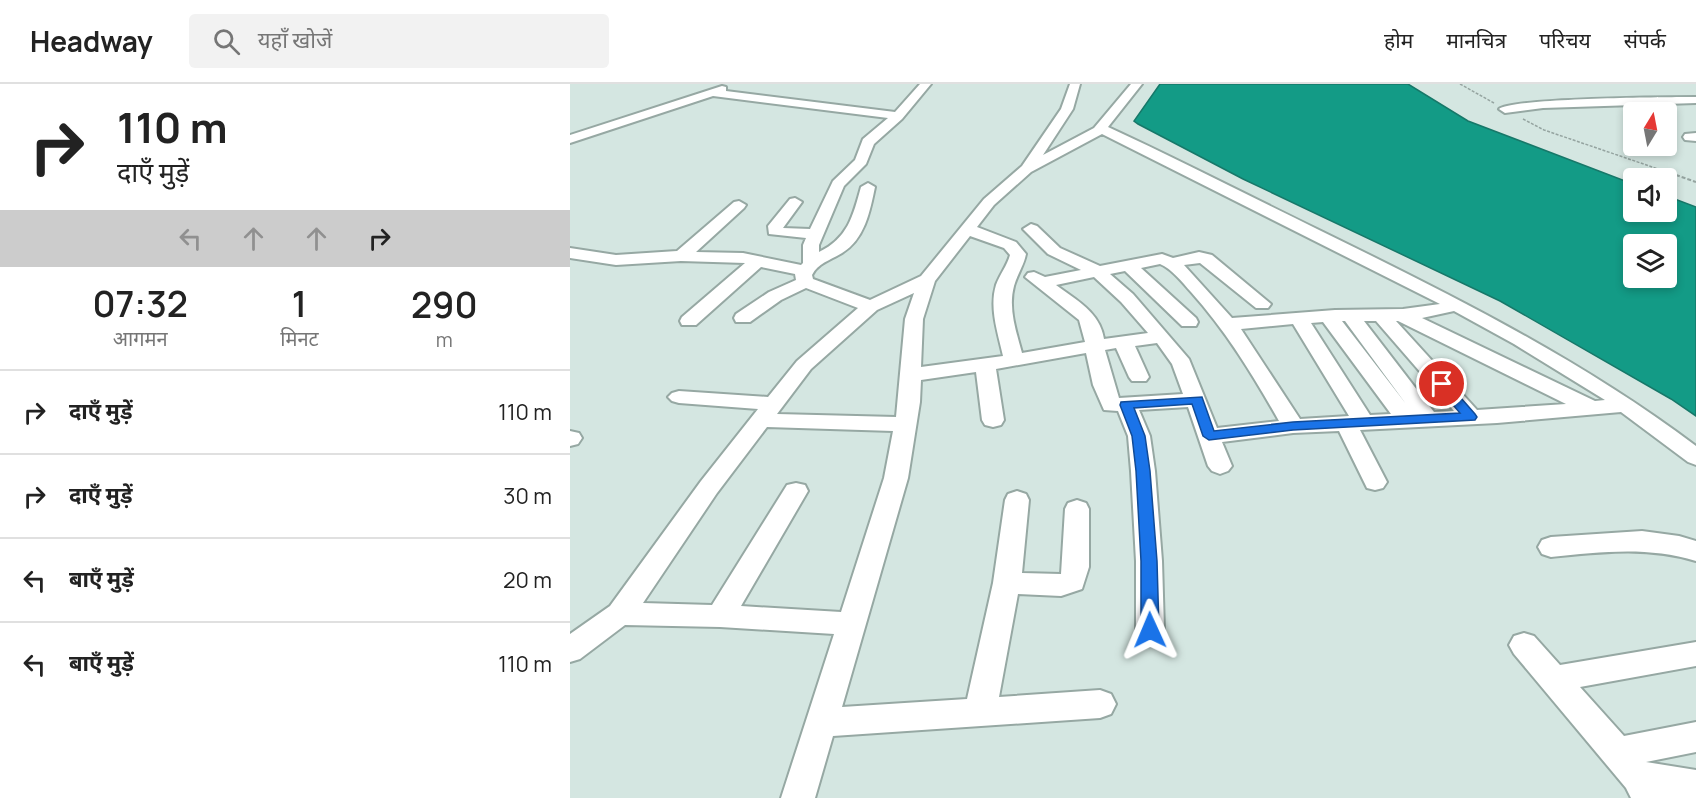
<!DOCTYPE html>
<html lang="hi">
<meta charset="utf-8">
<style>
body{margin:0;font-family:Manrope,"Noto Sans Devanagari",sans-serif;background:#f2f2f2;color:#222;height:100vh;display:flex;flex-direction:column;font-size:22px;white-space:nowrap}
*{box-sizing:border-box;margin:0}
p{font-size:20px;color:#767676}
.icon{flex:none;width:33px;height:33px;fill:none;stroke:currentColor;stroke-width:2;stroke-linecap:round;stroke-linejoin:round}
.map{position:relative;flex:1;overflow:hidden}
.panel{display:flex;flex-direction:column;background:#fff;width:570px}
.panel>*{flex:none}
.hud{background:#fff;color:#222;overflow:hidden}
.needle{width:39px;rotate:10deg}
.controls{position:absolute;left:1053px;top:18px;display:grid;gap:12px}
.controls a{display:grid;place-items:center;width:54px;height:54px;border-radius:6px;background:#fff;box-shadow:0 3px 9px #0003;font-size:30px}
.pin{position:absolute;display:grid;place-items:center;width:51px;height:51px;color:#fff;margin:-26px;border:3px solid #fff;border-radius:50%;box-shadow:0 2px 6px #0007}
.me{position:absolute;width:66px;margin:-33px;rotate:359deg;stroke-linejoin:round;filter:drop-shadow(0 0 4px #0008)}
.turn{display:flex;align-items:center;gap:21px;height:126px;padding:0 18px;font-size:27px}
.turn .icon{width:78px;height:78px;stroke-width:2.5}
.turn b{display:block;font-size:42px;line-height:51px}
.lanes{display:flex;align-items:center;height:57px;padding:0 18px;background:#0003;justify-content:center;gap:30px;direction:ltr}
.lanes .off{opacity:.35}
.eta{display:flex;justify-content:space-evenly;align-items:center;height:102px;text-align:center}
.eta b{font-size:36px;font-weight:600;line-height:42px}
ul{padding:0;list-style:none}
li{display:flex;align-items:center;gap:18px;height:84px;padding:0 18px;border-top:2px solid #e0e0e0}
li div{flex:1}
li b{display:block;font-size:22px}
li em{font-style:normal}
header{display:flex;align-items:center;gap:36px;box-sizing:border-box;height:84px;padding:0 30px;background:#fff;border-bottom:2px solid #e0e0e0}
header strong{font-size:28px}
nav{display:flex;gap:33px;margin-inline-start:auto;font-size:21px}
.search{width:420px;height:54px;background:#f2f2f2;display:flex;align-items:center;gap:15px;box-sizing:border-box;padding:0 21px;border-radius:6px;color:#767676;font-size:22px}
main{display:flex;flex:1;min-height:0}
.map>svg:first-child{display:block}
.water{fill:#139b86;stroke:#177869;stroke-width:1.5;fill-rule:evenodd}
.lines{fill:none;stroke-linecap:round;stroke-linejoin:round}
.minor-casing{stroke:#96a8a3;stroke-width:4}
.path-far1{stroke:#95a4a0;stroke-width:1.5;stroke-dasharray:3 1.5;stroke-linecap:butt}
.path{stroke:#95a4a0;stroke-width:2;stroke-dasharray:4 2;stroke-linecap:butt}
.minor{fill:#fff;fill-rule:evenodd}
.route{fill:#1a73e8;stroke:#114b97;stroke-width:1.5}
</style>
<header>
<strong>Headway</strong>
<div class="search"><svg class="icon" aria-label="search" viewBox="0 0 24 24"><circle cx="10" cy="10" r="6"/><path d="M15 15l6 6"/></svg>यहाँ खोजें</div>
<nav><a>होम</a><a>मानचित्र</a><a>परिचय</a><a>संपर्क</a></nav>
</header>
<main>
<section class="panel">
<div class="hud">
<div class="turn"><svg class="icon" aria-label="right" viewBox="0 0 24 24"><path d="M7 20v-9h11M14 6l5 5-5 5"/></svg><div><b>110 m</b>दाएँ मुड़ें</div></div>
<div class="lanes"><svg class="icon off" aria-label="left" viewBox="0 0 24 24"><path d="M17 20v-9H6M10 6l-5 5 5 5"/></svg><svg class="icon off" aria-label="ahead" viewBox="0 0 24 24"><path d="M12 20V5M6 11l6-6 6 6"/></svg><svg class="icon off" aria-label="ahead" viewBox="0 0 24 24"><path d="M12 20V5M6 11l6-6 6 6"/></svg><svg class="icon" aria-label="right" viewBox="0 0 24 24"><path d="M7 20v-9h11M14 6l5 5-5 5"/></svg></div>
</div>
<div class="eta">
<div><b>07:32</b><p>आगमन</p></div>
<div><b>1</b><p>मिनट</p></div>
<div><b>290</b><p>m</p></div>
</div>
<ul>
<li><svg class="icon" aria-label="right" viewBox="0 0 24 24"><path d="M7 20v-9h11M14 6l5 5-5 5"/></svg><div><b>दाएँ मुड़ें</b></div><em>110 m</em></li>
<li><svg class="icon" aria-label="right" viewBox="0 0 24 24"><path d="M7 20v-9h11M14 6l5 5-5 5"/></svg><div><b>दाएँ मुड़ें</b></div><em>30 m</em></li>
<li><svg class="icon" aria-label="left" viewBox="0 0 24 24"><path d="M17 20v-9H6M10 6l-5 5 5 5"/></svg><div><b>बाएँ मुड़ें</b></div><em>20 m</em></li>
<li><svg class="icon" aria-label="left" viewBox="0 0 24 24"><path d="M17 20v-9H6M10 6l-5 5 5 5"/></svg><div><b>बाएँ मुड़ें</b></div><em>110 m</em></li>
</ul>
</section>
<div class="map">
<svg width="1126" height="714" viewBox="0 0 1126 714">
<rect width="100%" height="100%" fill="#d4e6e1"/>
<path class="water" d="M590,0H838L898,37L1063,100L1064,128H1096L1097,112L1126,123V332L1101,315L930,217L673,95L568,40L564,37ZM1064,160H1096V194H1064Z"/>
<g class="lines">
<g class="minor-casing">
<g id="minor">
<path d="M350,0H361L332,35L304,60L296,80L274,102L249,161V168C278,154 283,132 291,103L298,99L305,103C300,127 295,155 272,169C261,176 248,179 242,191L243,195L300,216L351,192L414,115L452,82L491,25L500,0H510L503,25L473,71L524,44L561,0H572L538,43C608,75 677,111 747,145C878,209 1009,274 1126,362V381L1118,378L1051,328L927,339L790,346L817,398L813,404L805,406L797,404L769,347L723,349L652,358L662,382L658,387L650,390L642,387L638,382L618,323L569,326L580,352L585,387L592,477L594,546L590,554L580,558L570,554L566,546V477L561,387L558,352L548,327L534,326L523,301L516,269L426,285L434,336L431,341L423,343L415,341L412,336L406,288L351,296L350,318L338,394L272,623L397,615L423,499L435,416L438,410L447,407L456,410L459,416L452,489L491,490L495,425L498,419L507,416L516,419L519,425V483L512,505L491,512L448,510L429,613L530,606L541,610L546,620L541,630L530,634L263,652L245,714H211L264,550L150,543L55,541L10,575L0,578V550L40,522L131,397L188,325L109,319L102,317L98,313L102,309L109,307L198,313L227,277L288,224L236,204L211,216L180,238H166L164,234L166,230L199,208L226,196L225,190L191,183L126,241H112L110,237L112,233L175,179L111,177L46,181L0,174V164L46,171L107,167L164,118L169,117L176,121L174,124L126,168L173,169L231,181L233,179V161L236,154L199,150L198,142L220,115L225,114L232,118L213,144L240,145L263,97L285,76L293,55L318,34L143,12L0,59V51L152,2L156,3V7L325,28ZM532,50L870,220L833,225L765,226L662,234L614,181L630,179L686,224H698L701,220L642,171L629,168L603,174L592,170L530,182L490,164L467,142L461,140L453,145L478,170L511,186L475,193L464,188L458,189L455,193L509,236L515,258L452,269C446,247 438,224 444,202C447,191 454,181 456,170L446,158L407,143L424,121L461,88ZM400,152L434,164L440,171C437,182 430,190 426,201C419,224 428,249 433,272L351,283L353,235L365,197ZM590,180C602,185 612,198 621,208C656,247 683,291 709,337L647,344L619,275L563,210L540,190L555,187L612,242H626L628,238L626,234L571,184ZM524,193L551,218L578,249L534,255C530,228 506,216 486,201ZM344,209L335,235L326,333L207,330L241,285L307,226ZM884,227L944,260L1035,316L1025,317L852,234ZM772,237H775L836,320ZM794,237H806L884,327L864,328ZM826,237H828L996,320L907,326ZM753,238L821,330L800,331L741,239ZM723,240L779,332L730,335L671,245ZM587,259L602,280L613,310L549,314L535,266L546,264L559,293L562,297H576L579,293L565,262ZM197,343L323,347L314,394L271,528L171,522L238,407L235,401L226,399L217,401L142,521L73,519L147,409Z"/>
<path d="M1126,13V19L973,24L935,29L929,25C941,14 1099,13 1126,13Z"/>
<path d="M1126,49V57L1115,56L1113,53L1115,50Z"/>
<path d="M0,347L9,349L12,354L8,360L0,362Z"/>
<path d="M1072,447L1109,452L1126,457V477C1077,462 1031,468 981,473L972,470L968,463L972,456L981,453Z"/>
<path d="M954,549L964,552L990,581L1126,558V582L1010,603L1054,652L1126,638V668L1076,678L1126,686V714H1061L1056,704L944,570L939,561L944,552Z"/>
</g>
</g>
<g class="path-far1">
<path d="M890,0L924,19"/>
<path d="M953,35L974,46L1094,87"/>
</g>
<path class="path" d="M1089,85L1126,98"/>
<use href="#minor" class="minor"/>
</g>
<path class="route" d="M872,296L876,297L905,330L907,333L905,336L723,346L639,356L633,352L622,320L564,324L575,352L580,387L587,477L589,546L586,551L580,553L574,551L571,546V477L566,387L562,352L550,321L551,318L632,313L644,347L723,338L890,329L865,300Z"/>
</svg>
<div class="controls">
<a><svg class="needle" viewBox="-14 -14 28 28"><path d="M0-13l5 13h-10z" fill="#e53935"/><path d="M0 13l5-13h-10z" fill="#767676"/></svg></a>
<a><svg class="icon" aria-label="sound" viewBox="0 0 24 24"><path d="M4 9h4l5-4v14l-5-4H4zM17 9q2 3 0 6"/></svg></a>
<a><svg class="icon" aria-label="layers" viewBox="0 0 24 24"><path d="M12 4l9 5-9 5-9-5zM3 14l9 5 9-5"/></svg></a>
</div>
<div class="pin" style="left:872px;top:300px;background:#d93025"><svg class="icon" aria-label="arrive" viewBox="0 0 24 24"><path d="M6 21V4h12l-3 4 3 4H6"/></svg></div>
<svg class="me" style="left:580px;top:546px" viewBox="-20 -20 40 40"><path d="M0-17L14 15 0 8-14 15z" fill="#1a73e8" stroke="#fff" stroke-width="4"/></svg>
</div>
</main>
